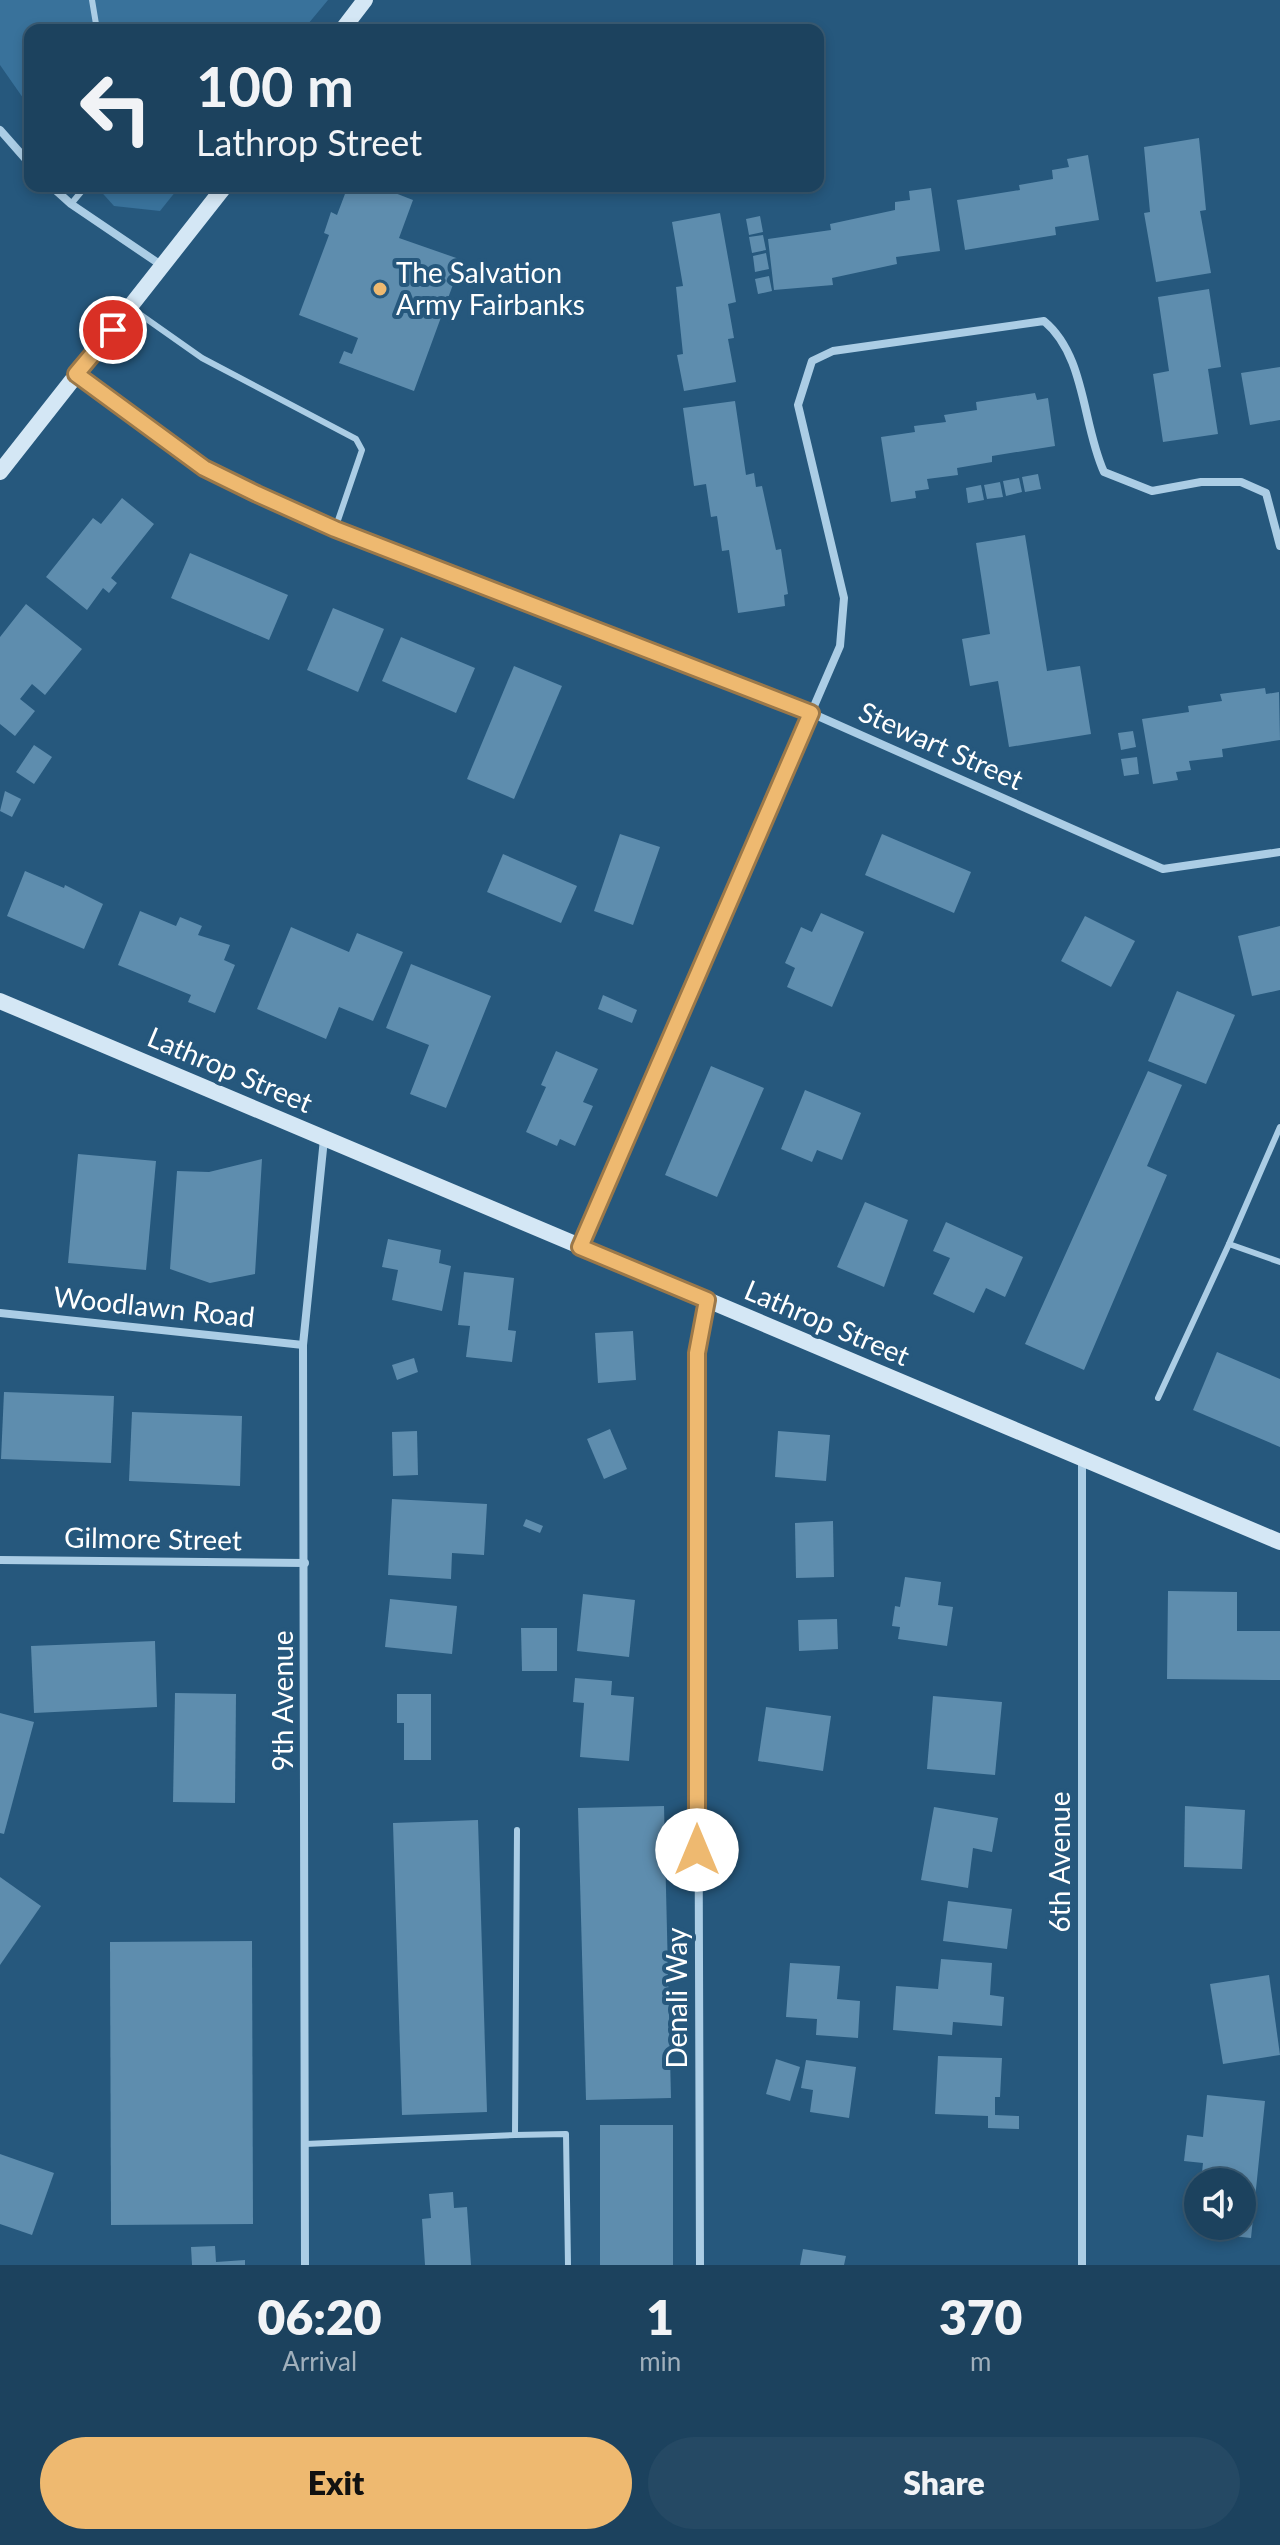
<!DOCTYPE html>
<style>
body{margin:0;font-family:Lato,sans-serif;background:#254964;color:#f1f3f6;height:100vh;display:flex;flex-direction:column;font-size:30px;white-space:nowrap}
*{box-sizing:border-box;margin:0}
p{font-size:26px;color:#a0b0bc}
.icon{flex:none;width:44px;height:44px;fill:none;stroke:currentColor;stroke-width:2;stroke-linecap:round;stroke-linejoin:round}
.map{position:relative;height:2265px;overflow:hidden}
.side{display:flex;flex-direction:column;background:#1c425e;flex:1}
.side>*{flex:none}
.hud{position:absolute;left:24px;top:24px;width:800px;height:168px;border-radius:16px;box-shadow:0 4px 12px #0003,0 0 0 2px #3a5b73;background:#1c425e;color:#f1f3f6;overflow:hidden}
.fabs{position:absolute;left:1184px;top:2168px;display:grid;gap:16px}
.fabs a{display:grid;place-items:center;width:72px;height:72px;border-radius:50%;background:#1c425e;box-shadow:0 4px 12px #0003,0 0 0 2px #3a5b73;font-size:40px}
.pin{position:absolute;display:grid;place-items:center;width:68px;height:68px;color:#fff;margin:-34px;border:4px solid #fff;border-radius:50%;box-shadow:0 2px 8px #0007}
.me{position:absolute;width:88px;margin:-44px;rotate:0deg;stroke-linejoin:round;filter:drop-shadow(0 0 6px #0008)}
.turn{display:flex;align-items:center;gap:28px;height:168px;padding:0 40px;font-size:36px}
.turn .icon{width:104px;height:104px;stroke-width:2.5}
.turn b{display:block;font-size:56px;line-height:68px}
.eta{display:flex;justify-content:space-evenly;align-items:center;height:136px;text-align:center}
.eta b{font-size:48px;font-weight:800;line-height:56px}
.primary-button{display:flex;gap:16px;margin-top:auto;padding:16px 40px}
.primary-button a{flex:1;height:92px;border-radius:48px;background:#eeb970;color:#111;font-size:32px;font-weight:800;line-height:92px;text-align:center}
.primary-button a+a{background:#254964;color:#f1f3f6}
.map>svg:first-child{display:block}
.green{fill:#39729b}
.building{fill:#5e8dae}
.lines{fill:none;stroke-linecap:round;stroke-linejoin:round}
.lane{stroke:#abcde5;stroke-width:6}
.street{stroke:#abcde5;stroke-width:8}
.secondary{stroke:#d4e7f5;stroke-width:16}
.route-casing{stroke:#9b7849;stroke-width:20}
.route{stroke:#eeb970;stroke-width:14}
.poi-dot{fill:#eeb970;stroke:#26587d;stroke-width:3}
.labels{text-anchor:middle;stroke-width:8;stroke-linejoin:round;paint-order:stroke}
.poi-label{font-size:28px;fill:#fff;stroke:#26587d;text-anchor:start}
.street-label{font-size:28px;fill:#fff;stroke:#26587d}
</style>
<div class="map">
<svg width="1280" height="2265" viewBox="0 0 1280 2265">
<rect width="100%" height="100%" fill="#26587d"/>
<g class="green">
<path d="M0,0H328L303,30H30V108L0,65Z"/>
<path d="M96,186H180L160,211L114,206Z"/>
</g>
<g class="building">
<path d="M1199,138L1206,210L1200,211L1211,273L1156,282L1144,213L1150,212L1144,147Z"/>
<path d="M1088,155L1099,220L1055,227L1056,235L965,250L957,200L1020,190L1019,185L1053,179L1052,170L1069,167L1067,159Z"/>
<path d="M348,186H377L413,200L399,238L462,260L414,391L339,363L344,351L352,354L358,338L299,315L329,235L324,233L331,212L337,215Z"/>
<path d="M931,188L940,251L896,257L897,264L832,278L833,285L774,290L768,239L831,230L830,224L895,210V202L910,200L909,191Z"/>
<path d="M720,213L736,302L728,304L734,338L728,339L736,382L684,391L677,355L683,354L676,287L683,286L672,222Z"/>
<path d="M760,216L763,232L749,235L746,219Z"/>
<path d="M763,235L766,250L752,253L749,237Z"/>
<path d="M766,253L769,269L755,272L753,256Z"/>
<path d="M769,276L772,291L758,294L755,279Z"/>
<path d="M1209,289L1221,367L1208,369L1218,434L1163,442L1153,374L1169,371L1158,297Z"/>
<path d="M1280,367V420L1250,425L1241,373Z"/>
<path d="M1035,393L1037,400L1048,398L1055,446L992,456V462L957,468L958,475L927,479L929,489L915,491L916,498L891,502L881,437L915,432L914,426L946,422L944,415L977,410L976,402Z"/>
<path d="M735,401L746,475L754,473L756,487L762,486L776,550L781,549L788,594L784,595L785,606L738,613L729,550L722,551L717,516L711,517L706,484L694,486L683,408Z"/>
<path d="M1038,474L1041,489L1025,492L1022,477Z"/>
<path d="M1019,478L1022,492L1006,496L1003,481Z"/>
<path d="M1000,482L1003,497L987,499L984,485Z"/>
<path d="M981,485L984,500L968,503L966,488Z"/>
<path d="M122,498L154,524L111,578L117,583L109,593L103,588L87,610L46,577L93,518L101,524Z"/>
<path d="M1025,535L1047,671L1080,666L1091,734L1009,747L998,681L970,686L962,639L990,634L976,543Z"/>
<path d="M190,553L288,595L269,640L171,598Z"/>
<path d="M26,604L82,649L45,695L32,684L20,699L35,711L15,736L0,724V637Z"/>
<path d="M333,608L384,629L358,692L307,670Z"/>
<path d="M401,637L475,668L456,713L382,681Z"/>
<path d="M514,666L562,686L514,799L467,779Z"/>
<path d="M1265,688L1266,694L1279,692L1280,740L1222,749L1223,757L1189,761L1191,770L1176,772L1178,780L1153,784L1142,719L1189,712L1188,706L1222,701L1220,694Z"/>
<path d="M1133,731L1136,747L1121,750L1118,733Z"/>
<path d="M34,745L52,757L34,784L16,772Z"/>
<path d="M1137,757L1139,774L1124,776L1121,759Z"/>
<path d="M5,791L21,799L12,817L0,811Z"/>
<path d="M620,834L660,847L633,925L594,911Z"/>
<path d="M882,834L971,872L954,913L865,875Z"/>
<path d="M503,854L577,886L561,923L487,892Z"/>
<path d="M25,871L64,888L65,885L103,904L84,949L7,916Z"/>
<path d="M140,911L176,926L180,917L202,926L198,935L230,945L224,960L235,965L215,1013L188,1002L191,995L118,965Z"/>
<path d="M821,913L864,932L832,1007L787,987L795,968L785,963L801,927L812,932Z"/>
<path d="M1085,916L1135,941L1111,987L1061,961Z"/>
<path d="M1280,926V990L1252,996L1238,936Z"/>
<path d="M291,927L349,952L357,933L403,952L373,1021L339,1007L326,1039L257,1009Z"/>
<path d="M411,964L491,996L446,1108L410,1094L429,1045L386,1028Z"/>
<path d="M1177,991L1235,1015L1206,1084L1148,1061Z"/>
<path d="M603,995L637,1010L632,1023L598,1009Z"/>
<path d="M556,1051L598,1069L583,1102L593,1106L575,1146L560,1139L557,1146L526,1132L546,1087L541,1085Z"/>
<path d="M711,1066L764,1088L717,1197L665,1175Z"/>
<path d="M1148,1071L1182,1085L1147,1166L1167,1175L1084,1370L1025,1344Z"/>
<path d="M805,1090L861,1113L842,1160L817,1150L812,1162L781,1149Z"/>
<path d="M78,1154L156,1161L146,1270L68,1263Z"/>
<path d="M262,1159L255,1274L210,1283L170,1269L177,1171L209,1172Z"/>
<path d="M865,1202L908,1220L884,1287L837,1267Z"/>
<path d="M946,1222L1023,1257L1005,1297L986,1288L974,1313L933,1294L950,1258L933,1251Z"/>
<path d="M388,1239L441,1250L439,1263L451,1266L442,1311L392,1300L398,1270L382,1267Z"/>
<path d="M464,1272L514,1278L508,1330L516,1331L512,1362L466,1357L470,1326L458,1325Z"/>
<path d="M633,1331L636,1380L598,1383L595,1333Z"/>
<path d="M1217,1352L1280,1379V1447L1193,1410Z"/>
<path d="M414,1358L418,1372L397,1380L392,1365Z"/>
<path d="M4,1392L114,1396L111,1463L1,1459Z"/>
<path d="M132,1412L242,1416L240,1486L129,1481Z"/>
<path d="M610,1429L627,1469L604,1479L587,1439Z"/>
<path d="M417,1431L418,1475L393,1476L392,1432Z"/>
<path d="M778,1431L830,1435L826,1481L775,1477Z"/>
<path d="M392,1499L487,1504L484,1555L452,1553L451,1579L388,1575Z"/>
<path d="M526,1519L543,1526L540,1533L523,1526Z"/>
<path d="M833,1521L834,1577L796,1578L795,1523Z"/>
<path d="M905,1577L941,1582L938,1605L953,1607L947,1646L898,1639L900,1627L892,1626L895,1606L900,1607Z"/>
<path d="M1168,1591L1237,1592V1631H1280V1680L1167,1679Z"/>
<path d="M583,1594L635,1600L629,1657L577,1651Z"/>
<path d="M390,1599L457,1606L452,1654L385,1647Z"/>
<path d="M837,1619L838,1649L799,1651L798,1620Z"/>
<path d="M521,1628H557V1671H522Z"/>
<path d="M155,1641L157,1707L34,1713L31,1646Z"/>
<path d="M575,1678L612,1681L611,1695L634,1697L629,1761L580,1757L584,1703L573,1702Z"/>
<path d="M175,1693L236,1694L235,1803L173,1802Z"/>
<path d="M397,1694H431V1760H404V1723H397Z"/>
<path d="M933,1696L1002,1702L995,1775L927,1769Z"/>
<path d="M766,1707L831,1716L823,1771L758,1761Z"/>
<path d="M0,1713L34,1722L4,1834L0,1833Z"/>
<path d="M664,1806L671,2098L586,2100L578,1808Z"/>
<path d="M1185,1806L1245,1810L1242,1869L1184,1867Z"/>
<path d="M934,1807L998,1818L992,1852L973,1848L968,1888L921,1880Z"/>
<path d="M478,1820L487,2112L402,2115L393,1823Z"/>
<path d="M0,1877L41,1906L0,1965Z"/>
<path d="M948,1901L1012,1909L1007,1949L943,1941Z"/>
<path d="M252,1941L253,2224L111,2225L110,1942Z"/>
<path d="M941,1959L992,1963L990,1995L1004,1997L1002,2026L953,2022L952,2035L893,2030L896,1986L938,1989Z"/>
<path d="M790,1963L840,1966L837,1999L860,2001L858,2038L816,2035L817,2019L786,2017Z"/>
<path d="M1269,1975L1280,2055L1223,2064L1210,1984Z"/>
<path d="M938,2056L1002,2058L1000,2097H995V2115L1019,2116V2129L988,2128V2116L935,2114Z"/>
<path d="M776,2059L800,2067L790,2101L766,2094Z"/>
<path d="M806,2060L856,2067L849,2118L810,2112L813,2090L801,2088Z"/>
<path d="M1207,2095L1265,2101L1251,2238L1196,2232L1197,2226H1242V2182H1201L1203,2163L1184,2161L1187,2135L1203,2137Z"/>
<rect x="600" y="2125" width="73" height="140"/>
<path d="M0,2154L54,2173L32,2235L0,2224Z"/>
<path d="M453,2192L454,2208L467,2207L471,2265H425L422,2219L431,2218L429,2194Z"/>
<path d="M215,2246L216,2262L245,2260V2265H192L191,2247Z"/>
<path d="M803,2249L846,2256L844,2265H800Z"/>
</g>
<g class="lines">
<g class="lane">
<path d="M92,0L97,30"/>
<path d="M71,204L86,186"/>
<path d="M131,308L202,358L356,439L362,450L335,529"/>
<path d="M1229,1244L1280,1127"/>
<path d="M1158,1398L1229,1244L1280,1262"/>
<path d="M515,2135L566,2134L568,2265"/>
<path d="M305,2144L515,2135L517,1830"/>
</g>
<g class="street">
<path d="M0,130L30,164"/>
<path d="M51,186L71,204L164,267"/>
<path d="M77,375L204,468L257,494L335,529L811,713L1163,869L1280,852"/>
<path d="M581,1246L840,646L844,598L798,405L812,361L833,351L1044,321C1086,356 1082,424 1104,472L1152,491L1201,482H1241L1266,493L1280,546"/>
<path d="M0,1313L303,1345"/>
<path d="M0,1560L305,1563"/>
<path d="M305,2265L303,1345L324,1139"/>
<path d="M700,2265L697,1353L707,1300"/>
<path d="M1082,2265V1460"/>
</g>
<g class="secondary">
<path d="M342,30L365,0"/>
<path d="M0,472L225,186"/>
<path d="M0,1001L1280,1542"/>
</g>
</g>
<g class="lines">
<g class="route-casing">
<path id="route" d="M113,330L76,374L204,468L257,494L335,529L811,713L580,1247L707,1300L697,1353V1850"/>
</g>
<use href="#route" class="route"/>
</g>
<circle class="poi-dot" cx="380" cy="289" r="8"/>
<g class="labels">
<g class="poi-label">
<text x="396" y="283">The Salvation<tspan x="396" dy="32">Army Fairbanks</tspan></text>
</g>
<g class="street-label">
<text transform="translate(941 746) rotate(24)" y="10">Stewart Street</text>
<text transform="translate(230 1070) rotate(23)" y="10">Lathrop Street</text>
<text transform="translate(154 1307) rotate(6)" y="10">Woodlawn Road</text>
<text transform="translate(827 1323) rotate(23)" y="10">Lathrop Street</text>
<text transform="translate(153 1539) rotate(1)" y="10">Gilmore Street</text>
<text transform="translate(283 1701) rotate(-90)" y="10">9th Avenue</text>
<text transform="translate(1060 1862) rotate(-90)" y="10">6th Avenue</text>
<text transform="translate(677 1998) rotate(-90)" y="10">Denali Way</text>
</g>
</g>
</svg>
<div class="fabs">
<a><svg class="icon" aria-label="sound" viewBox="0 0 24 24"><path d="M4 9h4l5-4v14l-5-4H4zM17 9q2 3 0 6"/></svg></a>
</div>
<div class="pin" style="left:113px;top:330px;background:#d93025"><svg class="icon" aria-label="arrive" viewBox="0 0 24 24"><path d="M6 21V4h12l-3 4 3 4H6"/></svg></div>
<svg class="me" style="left:697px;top:1850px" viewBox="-20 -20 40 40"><circle r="19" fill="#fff"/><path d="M0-13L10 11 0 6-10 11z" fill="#eeb970"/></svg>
<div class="hud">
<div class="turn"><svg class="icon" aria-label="left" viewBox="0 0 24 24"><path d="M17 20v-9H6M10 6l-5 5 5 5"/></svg><div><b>100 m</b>Lathrop Street</div></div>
</div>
</div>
<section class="side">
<div class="eta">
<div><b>06:20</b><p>Arrival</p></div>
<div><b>1</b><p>min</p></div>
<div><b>370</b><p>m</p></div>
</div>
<div class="primary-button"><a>Exit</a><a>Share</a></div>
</section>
